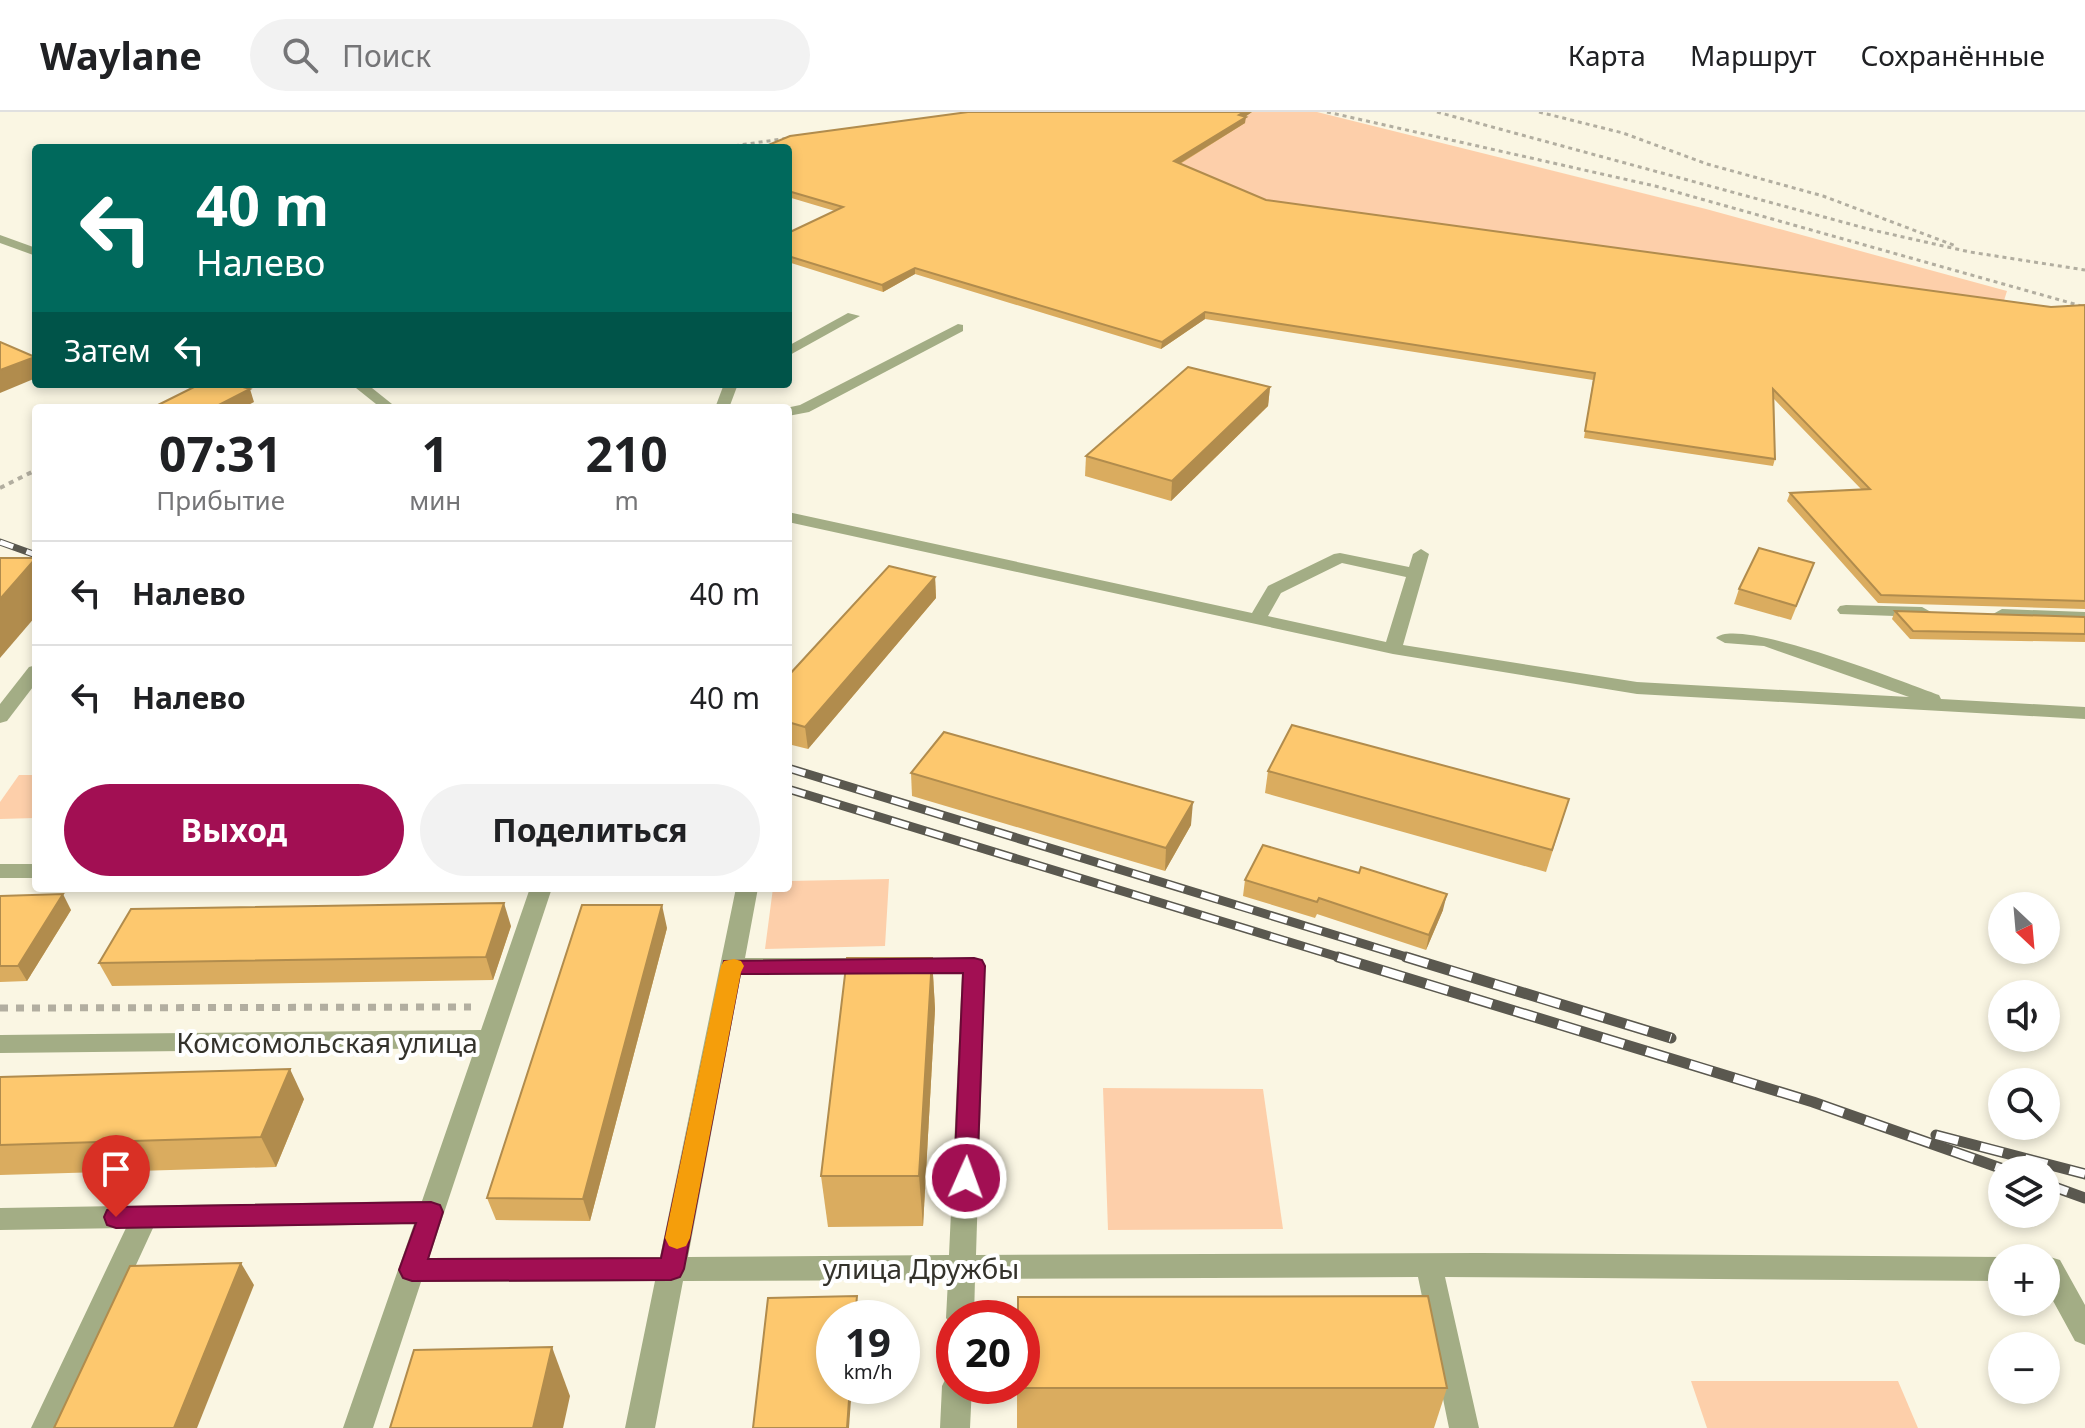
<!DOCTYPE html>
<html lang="ru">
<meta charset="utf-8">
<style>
body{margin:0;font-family:"Noto Sans",sans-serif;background:#f2f2f2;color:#202124;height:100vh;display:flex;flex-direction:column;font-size:30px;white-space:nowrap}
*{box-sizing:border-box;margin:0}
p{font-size:26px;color:#757577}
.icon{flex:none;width:44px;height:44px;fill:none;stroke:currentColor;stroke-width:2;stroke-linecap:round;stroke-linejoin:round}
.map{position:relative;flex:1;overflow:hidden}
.side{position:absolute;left:32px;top:292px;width:760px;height:488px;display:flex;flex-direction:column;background:#fff;border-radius:8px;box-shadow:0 4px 12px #0003}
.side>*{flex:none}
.banner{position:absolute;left:32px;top:32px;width:760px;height:244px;border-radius:8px;box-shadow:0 4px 12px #0003;background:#00695c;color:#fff;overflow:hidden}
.needle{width:52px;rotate:154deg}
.tools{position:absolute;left:1988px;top:780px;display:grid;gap:16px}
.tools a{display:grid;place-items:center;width:72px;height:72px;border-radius:50%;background:#fff;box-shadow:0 4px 12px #0003;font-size:40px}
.speed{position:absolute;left:816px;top:1188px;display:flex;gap:16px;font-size:40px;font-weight:700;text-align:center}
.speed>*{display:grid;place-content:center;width:104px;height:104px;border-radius:50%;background:#fff;box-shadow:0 4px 12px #0003;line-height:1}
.speed small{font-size:20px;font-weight:400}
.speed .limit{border:12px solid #d22;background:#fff;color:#111}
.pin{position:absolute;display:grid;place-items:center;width:68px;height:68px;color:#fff;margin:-82px -34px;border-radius:50% 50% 50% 0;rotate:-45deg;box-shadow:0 0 8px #0007}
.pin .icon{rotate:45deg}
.me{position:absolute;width:88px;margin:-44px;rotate:2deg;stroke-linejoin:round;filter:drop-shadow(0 0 6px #0008)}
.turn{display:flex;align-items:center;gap:28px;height:168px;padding:0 32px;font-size:36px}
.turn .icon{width:104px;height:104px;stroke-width:2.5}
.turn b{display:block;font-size:56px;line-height:68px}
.then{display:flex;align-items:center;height:76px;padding:0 32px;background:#0003;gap:16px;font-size:30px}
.eta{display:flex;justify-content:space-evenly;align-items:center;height:136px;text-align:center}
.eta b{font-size:48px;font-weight:700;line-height:56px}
.action{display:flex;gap:16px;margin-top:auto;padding:16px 32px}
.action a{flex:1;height:92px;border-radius:48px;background:#a20f53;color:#fff;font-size:32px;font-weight:700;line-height:92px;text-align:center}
.action a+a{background:#f2f2f2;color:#202124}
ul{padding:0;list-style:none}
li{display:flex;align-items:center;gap:24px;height:104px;padding:0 32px;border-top:2px solid #e0e0e0}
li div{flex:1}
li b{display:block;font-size:30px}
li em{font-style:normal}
header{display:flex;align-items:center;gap:48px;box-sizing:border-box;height:112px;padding:0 40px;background:#fff;border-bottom:2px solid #e0e0e0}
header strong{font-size:38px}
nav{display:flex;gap:44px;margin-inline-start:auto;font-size:28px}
.search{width:560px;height:72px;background:#f2f2f2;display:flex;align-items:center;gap:20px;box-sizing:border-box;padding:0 28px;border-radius:44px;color:#757577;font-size:30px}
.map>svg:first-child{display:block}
.green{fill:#fdcfaa}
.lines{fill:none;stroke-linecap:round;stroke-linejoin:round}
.path-far2{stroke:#b2aea0;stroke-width:3;stroke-dasharray:4 4;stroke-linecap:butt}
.path-far1{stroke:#b2aea0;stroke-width:4;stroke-dasharray:5 5;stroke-linecap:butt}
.path{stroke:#b2aea0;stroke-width:7;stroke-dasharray:8 8;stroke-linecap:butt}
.minor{fill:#a3ad85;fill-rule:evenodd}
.rail-far2-casing{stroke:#5a584f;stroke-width:7}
.rail-far1-casing{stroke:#5a584f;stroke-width:9}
.rail-casing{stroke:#5a584f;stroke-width:11}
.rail-far2{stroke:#fff;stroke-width:5;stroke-dasharray:14;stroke-linecap:butt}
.rail-far1{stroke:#fff;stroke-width:6;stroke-dasharray:18;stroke-linecap:butt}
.rail{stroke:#fff;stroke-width:8;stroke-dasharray:23;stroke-linecap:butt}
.wall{fill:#daac5f}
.shaded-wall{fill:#b18c4d}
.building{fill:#fdc86e;stroke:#b18c4d;stroke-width:2}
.route{fill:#a20f53;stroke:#690a36;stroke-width:2}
.slow{fill:#f59e0b}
.labels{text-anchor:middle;stroke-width:8;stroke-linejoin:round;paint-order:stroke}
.near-street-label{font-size:28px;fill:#34322b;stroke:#fff}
</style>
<header>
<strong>Waylane</strong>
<div class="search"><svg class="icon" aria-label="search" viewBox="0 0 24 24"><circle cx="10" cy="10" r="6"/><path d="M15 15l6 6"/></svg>Поиск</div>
<nav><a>Карта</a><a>Маршрут</a><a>Сохранённые</a></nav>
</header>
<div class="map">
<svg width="2085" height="1316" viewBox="0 0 2085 1316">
<rect width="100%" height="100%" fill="#faf6e3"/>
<g class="green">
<path d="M1252,0H1317L1706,97L2007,179L2002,195L1265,94L1174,55L1215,29Z"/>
<path d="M19,663H36V706L0,707V690Z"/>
<path d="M889,767L885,834L765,837L773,776H788V769Z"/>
<path d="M1103,976L1263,977L1283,1117L1108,1118Z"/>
<path d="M1691,1269H1898L1918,1316H1707Z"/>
</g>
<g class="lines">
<g class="path-far2">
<path d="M1327,0L1655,74L2085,195"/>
<path d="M1437,0L1872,118L1970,140L2085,158"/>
<path d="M1539,0L1623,21L1707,52L1823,84L1956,134"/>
<path d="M719,36L789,26"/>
</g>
<g class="path-far1">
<path d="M669,272L703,274"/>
<path d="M0,376L36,358"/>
</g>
<path class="path" d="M0,896L471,895"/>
<g class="minor">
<path d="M0,123L36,136V144L0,131Z"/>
<path d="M848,201L860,204L788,244V234Z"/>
<path d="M958,212L963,213V219L809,300L788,304L786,296L800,293Z"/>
<path d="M351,272H367L397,296H381Z"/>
<path d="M724,272H738L729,296H715Z"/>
<path d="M788,400L1252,501L1268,474L1334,442L1340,441L1409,455L1413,442L1421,437L1429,442L1403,533L1637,570L1909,585L1764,534L1725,531L1716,526C1738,504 1905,571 1939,583L1941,587L2085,595V607L1637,582L1393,542L788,410ZM1342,451L1406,465L1386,530L1268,504L1281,481Z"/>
<path d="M1846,493L1922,495L1931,500L1922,505L1840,502L1837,498L1840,494Z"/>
<path d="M2002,497L2085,500V510L1996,506L1993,502Z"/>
<path d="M36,553V571L7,609L0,611V592L29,555Z"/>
<rect x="0" y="752" width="36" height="14"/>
<path d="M530,776H552L429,1146L660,1145L736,776H758L745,846H871L879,848L882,854L879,860L871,862H741L688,1145L949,1143L962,862H907L899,860L896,854L899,848L907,846H974L982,848L985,854L976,1143L1479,1141L2002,1145L2005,1146H2002V1169L1445,1165L1479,1316H1449L1418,1165L975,1167L974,1206H954V1216L946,1206L948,1168L683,1169L655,1316H625L655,1169L421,1170L373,1316H343L414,1112L153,1116L61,1316H31L126,1116L0,1118V1096L422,1089L475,936L0,941V923L481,918Z"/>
<path d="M2050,1145L2060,1148L2085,1193V1233L2075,1229L2046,1176V1146H2043Z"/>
<path d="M954,1262V1274H972L970,1316H940L942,1274L947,1264Z"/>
</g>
<g class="rail-far2-casing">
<path id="rail-far2" d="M0,430L36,443"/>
</g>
<g class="rail-far1-casing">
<g id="rail-far1">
<path d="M788,656L1413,847"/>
<path d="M788,677L1345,847"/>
</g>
</g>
<g class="rail-casing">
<g id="rail">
<path d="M1338,845L1813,990L2006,1058"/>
<path d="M1406,845L1671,926"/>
<path d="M1936,1023L2085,1062"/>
<path d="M2046,1072L2085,1086"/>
</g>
</g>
<use href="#rail-far2" class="rail-far2"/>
<use href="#rail-far1" class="rail-far1"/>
<use href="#rail" class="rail"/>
</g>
<g class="wall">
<path d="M1252,0L1245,5V11L1180,52L1266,88L2051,195L2085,193V497L1878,491L1787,389L1790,381L1861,377L1774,287L1775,347L1773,354L1584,326L1593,268L1205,207L1161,237L915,162L883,180L788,150V121L835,99L788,85V36Z"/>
<path d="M1270,275L1268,294L1171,389L1085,364L1086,344Z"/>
<path d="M1814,451L1791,508L1734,492L1739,477Z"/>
<path d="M935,465L936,486L808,637L788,632V564Z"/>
<path d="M1895,499L2085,505V530L1910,527L1892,507Z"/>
<path d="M1268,659L1569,687L1546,760L1265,681Z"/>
<path d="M911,661L1191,713L1165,759L912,684Z"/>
<path d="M1245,768L1443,798L1426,838L1317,802L1315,806L1243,784Z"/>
<path d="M0,784L71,798L27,869L0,870Z"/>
<path d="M511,814L493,868L112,874L99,851Z"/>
<path d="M667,816L590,1109L496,1108L487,1086Z"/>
<path d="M932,846L935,897L923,1114L828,1115L821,1064Z"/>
<path d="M0,965L304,987L276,1055L0,1063Z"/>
<path d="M1017,1274L1447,1276L1434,1316H1017Z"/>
</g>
<g class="shaded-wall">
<path d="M1244,0H1252L1239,9V3Z"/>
<path d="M1246,5L1245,11L1174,55V49Z"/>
<path d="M915,156V162L883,180L882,173Z"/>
<path d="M1205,200V207L1161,237L1162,230Z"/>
<path d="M35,245L36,266L0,281V258Z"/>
<path d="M1270,275L1268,294L1171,389L1172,369Z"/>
<path d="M250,277L254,290L243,296H213Z"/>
<path d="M36,446V504L0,546V487Z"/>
<path d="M935,465L936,486L808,637L805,615Z"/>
<path d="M1193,690L1191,713L1165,759L1166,736Z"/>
<path d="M63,782L71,798L27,869L18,854Z"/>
<path d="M1447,782L1443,798L1426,838L1429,823Z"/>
<path d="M504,791L511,814L493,868L486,845Z"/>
<path d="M662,793L667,816L590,1109L583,1087Z"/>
<path d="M932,846L935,897L923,1114L919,1064Z"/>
<path d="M290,957L304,987L276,1055L261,1025Z"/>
<path d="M241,1151L254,1173L197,1316H174Z"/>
<path d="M552,1235L570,1284L563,1316H533Z"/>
<path d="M850,1274H852L849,1316H847Z"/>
</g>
<g class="building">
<path d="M968,0H1244L1239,3L1246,5L1174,49L1266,88L2051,195L2085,193V489L1881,483L1790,381L1870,377L1773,277L1775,347L1585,319L1595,261L1205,200L1162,230L915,156L882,173L788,144V121L843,95L788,79V36H761L790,24Z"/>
<path d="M0,230L35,245L0,258Z"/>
<path d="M1188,255L1270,275L1172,369L1086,344Z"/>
<path d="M200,272H232L250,277L213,296H152Z"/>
<path d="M1759,436L1814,451L1796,494L1739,477Z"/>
<path d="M0,446H36L0,487Z"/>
<path d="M889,454L935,465L805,615L788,610V564Z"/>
<path d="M1895,499L2085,505V522L1913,519Z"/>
<path d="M1292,613L1569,687L1552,738L1268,659Z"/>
<path d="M944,620L1193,690L1166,736L911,661Z"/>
<path d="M1263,733L1359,761L1361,755L1447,782L1429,823L1319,786L1317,790L1245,768Z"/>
<path d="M63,782L18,854H0V784Z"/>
<path d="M504,791L486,845L99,851L131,797Z"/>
<path d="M582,793H662L583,1087L487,1086Z"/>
<path d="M847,846H932L919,1064H821Z"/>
<path d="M290,957L261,1025L0,1033V965Z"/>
<path d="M241,1151L174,1316H54L130,1154Z"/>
<path d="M857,1184L855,1206H834V1274H850L847,1316H753L768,1186Z"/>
<path d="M1428,1184L1447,1276H1017V1274H1022V1206H1018V1185Z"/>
<path d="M552,1235L533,1316H390L414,1238Z"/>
</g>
<path class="route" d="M974,846L982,848L985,854L977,1066L974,1073L966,1076L957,1073L954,1066L963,861L740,862L684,1157L680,1165L671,1168L412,1169L403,1166L399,1158L416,1111L116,1116L107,1113L104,1105L107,1098L116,1095L431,1090L440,1093L443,1100L428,1147L661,1146L724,849Z"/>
<path class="slow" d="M734,847L741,849L744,854L741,860L690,1126L686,1134L677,1137L669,1134L665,1126L721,854L724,849Z"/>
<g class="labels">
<g class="near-street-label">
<text x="327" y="941">Комсомольская улица</text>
<text x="921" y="1167">улица Дружбы</text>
</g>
</g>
</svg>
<div class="tools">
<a><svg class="needle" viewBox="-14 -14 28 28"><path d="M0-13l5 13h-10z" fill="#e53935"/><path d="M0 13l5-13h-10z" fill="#757577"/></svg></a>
<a><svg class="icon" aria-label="sound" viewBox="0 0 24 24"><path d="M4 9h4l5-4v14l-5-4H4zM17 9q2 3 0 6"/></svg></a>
<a><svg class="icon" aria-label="search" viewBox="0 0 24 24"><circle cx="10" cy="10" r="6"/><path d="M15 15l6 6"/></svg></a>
<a><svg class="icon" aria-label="layers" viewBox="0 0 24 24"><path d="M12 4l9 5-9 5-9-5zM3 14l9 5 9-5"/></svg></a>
<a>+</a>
<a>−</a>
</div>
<div class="speed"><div>19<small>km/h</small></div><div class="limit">20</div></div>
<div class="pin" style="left:116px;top:1105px;background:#d93025"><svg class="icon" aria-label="arrive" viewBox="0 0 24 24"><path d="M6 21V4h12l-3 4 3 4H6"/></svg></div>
<svg class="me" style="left:966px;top:1066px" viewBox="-20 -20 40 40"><circle r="17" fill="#a20f53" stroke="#fff" stroke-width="3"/><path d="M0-11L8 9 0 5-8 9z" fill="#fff"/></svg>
<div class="banner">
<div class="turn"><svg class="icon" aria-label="left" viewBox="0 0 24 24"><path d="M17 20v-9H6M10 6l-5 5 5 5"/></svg><div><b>40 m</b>Налево</div></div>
<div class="then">Затем<svg class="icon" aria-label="left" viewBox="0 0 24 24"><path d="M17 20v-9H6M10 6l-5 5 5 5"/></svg></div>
</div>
<section class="side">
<div class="eta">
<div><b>07:31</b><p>Прибытие</p></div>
<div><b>1</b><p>мин</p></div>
<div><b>210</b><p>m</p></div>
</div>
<ul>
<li><svg class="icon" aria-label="left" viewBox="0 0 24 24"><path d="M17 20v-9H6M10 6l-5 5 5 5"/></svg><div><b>Налево</b></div><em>40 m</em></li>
<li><svg class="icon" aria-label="left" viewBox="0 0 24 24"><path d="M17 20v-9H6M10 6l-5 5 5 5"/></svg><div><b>Налево</b></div><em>40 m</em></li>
</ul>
<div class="action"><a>Выход</a><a>Поделиться</a></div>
</section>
</div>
